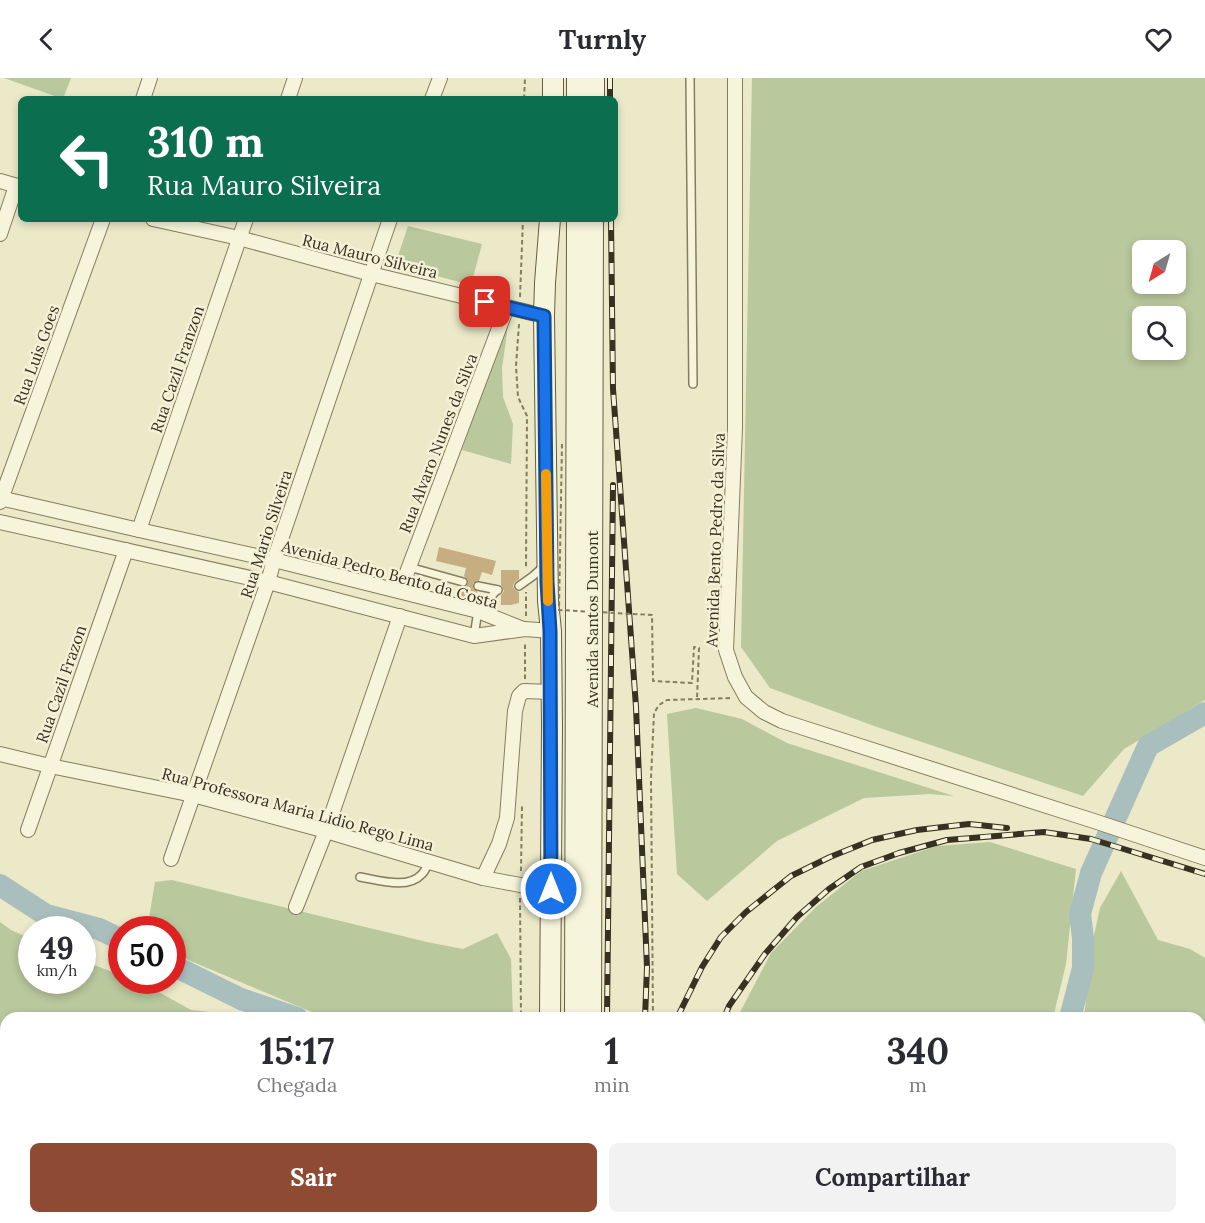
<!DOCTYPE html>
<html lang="pt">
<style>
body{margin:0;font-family:Lora,serif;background:#f2f2f3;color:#2b2b33;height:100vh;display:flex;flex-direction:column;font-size:22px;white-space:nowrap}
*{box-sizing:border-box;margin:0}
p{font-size:20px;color:#7c7c81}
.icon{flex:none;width:33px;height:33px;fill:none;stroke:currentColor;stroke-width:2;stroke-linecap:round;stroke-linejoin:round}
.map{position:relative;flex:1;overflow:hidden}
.panel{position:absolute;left:0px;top:934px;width:1206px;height:212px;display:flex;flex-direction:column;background:#fff;border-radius:18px 18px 0 0;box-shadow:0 3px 9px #0003}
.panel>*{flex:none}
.guide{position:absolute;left:18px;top:18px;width:600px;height:126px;border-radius:9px;box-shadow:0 3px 9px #0003;background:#0b6e4f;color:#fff;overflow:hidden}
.needle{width:39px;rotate:217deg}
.buttons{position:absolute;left:1132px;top:162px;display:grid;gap:12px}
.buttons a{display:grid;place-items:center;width:54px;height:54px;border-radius:9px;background:#fff;box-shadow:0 3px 9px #0003;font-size:30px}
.speed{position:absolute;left:18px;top:838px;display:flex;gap:12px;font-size:30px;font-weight:700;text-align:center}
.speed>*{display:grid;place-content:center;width:78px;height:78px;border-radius:50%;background:#fff;box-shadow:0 3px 9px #0003;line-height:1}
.speed small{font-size:15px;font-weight:400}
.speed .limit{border:9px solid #d22;background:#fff;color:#111}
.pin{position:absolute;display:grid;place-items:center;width:51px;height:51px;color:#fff;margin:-26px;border-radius:12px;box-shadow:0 3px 9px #0006}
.me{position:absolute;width:66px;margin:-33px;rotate:0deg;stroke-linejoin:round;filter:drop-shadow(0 0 4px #0008)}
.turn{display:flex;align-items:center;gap:21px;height:126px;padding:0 30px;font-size:27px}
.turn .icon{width:78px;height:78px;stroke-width:2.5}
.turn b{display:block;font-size:42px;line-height:51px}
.eta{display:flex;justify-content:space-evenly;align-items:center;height:102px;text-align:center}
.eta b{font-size:36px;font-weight:700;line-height:42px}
.button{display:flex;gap:12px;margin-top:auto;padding:12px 30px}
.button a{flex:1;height:69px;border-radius:9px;background:#8f4a34;color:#fff;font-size:24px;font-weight:700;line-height:69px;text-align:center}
.button a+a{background:#f2f2f3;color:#2b2b33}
header{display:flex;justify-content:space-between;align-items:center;height:78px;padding:0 30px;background:#fff;font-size:27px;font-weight:700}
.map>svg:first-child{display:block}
.green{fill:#b9c89d;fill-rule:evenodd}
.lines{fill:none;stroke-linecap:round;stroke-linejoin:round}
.river{stroke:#a9bfbe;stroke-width:22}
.building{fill:#c6ae82}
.service-casing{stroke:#857d5f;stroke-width:10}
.minor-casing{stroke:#857d5f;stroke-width:16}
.secondary-casing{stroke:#675e42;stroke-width:22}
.path{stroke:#857d5f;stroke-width:2;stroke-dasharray:4.5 3;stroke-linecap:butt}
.service{stroke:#f6f5db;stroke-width:7}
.minor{stroke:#f6f5db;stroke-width:14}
.secondary{stroke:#f6f5db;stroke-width:20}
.rail-casing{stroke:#373121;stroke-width:6}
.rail{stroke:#f3f2d7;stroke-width:4;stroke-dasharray:11;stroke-linecap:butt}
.path-bridge{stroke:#857d5f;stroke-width:2;stroke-dasharray:4.5 3;stroke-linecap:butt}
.route-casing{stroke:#114b97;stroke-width:15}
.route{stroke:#1a73e8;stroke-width:10}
.slow{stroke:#f59e0b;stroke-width:10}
.labels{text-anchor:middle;stroke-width:5;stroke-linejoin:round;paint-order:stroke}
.street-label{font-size:16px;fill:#373121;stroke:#f3f2d7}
</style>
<header><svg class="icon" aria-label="back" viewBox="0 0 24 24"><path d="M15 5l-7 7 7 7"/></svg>Turnly<svg class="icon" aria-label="heart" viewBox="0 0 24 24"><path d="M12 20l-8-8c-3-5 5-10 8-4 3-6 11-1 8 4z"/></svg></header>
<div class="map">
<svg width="1205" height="1145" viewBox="0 0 1205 1145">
<rect width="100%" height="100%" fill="#ebe9c8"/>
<g class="green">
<path d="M4,0H71L63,21Z"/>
<path d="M752,0H1205V622L1124,671L1083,718L877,649L770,610L741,569ZM1143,172H1176V206H1143ZM1143,238H1176V272H1143Z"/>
<path d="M408,148L482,166L471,207L395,187Z"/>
<path d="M504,248H508L502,290L503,319L513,346L511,386L462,372Z"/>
<path d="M696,630L742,641L787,665L954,718L930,716L864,720L777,763L707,823L677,796L667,636Z"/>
<path d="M990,764L1076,791L1066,886L1053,940H737L771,875L816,829L861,793L937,768Z"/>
<path d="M1121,793L1158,862L1190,871L1205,880V1145H803L812,1140H1200V940H1084L1092,866L1100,830Z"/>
<path d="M172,802L427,864L463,871L497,855L511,881L513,940H326L174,876L173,874L172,852H147L155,804Z"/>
<path d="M0,844L11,852L31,861L32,903H82L83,883L121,897L122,903H139L191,932L250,938L254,940H6V1024L0,1022Z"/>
<path d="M291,1140H348L345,1145H312Z"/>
<path d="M689,1140H796L798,1145H688Z"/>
</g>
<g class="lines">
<g class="river">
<path d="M0,807L46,837L99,851L122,862"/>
<path d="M172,887L241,921L297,940"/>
<path d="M1070,940L1083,890V860L1080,836L1091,795L1148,668L1205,635"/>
</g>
</g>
<g class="building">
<path d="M439,469L496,483L492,497L482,494L479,503L473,505V510L477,513L475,523L459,519L461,509L466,508L468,505L467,501L464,498L466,490L436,483Z"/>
<path d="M501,492H519V501L514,505L513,508L515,512L519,514V525L511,527H501V517L504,513L501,507Z"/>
</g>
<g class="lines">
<g class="service-casing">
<g id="service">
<path d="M690,0L693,306"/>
<path d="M409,489L463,504"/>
<path d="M478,508L498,512"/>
<path d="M519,508L533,498L543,489"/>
<path d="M474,558L478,533L497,512"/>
<path d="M360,799C378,802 408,812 422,796C425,793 427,788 430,784"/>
<path d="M365,1140L376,1143L380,1140"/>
<path d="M350,1145L353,1140"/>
</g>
</g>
<g class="minor-casing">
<g id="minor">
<path d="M735,0V350L726,572L735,599L746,619L764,634L782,643L1097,744L1205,780"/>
<path d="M143,21L150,0"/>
<path d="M288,21L295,0"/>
<path d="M432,21L440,0"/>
<path d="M0,103L21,109"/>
<path d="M153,141L239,160L371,196L544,238"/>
<path d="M0,156L16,108"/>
<path d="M0,420L139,452L274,482L478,533L523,551"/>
<path d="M0,424L103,141"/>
<path d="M0,444L268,504L474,558L525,551L551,553"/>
<path d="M139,452L246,141"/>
<path d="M400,513L507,229"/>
<path d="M0,676L50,688L193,717L326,753L483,800L520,807L551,811"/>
<path d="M28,752L126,472"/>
<path d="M171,781L268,504L274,482L390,141"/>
<path d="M483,800L499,766L507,740L515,633L519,618L524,613L551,614"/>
<path d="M296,829L326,753L400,538"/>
<path d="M0,1038L6,1040"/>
<path d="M276,1140L289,1145"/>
</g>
</g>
<g class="secondary-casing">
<g id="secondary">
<path d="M553,21V0"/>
<path d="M577,21V0"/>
<path d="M594,21V0"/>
<path d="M550,940L552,649L551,553L548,523L544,238L545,205L550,141"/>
<path d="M575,940L577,141"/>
<path d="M591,940L593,141"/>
<path d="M546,1145V1140"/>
<path d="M574,1145V1140"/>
<path d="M590,1145V1140"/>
</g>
</g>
<g class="path">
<path d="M524,21L525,0"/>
<path d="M520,219L523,141"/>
<path d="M519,246L516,288L518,319L527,338L526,490"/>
<path d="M526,538V514"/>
<path d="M525,601V565"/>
<path d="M521,793L522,727"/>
<path d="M520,820L521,940"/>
<path d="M653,940L651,700L654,635L659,627L667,622L733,620"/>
<path d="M521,1140V1145"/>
</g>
<use href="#service" class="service"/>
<use href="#minor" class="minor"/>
<use href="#secondary" class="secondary"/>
<g class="rail-casing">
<g id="rail">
<path d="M610,0V21"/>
<path d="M611,141L613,311L636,629L647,889L645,940"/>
<path d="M607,940L613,407"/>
<path d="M677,940L702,889L721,859L746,834L791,798L830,779L872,762L917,752L969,746L1007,750"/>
<path d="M724,940L729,928L765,876L797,839L829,811L861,789L899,775L947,762L1044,754L1091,761L1205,796"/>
<path d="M606,1145V1140"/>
<path d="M635,1145L636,1140"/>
<path d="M654,1145V1140"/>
<path d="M663,1145V1140"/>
</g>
</g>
<use href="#rail" class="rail"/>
<path class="path-bridge" d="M562,366L559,532L652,537L653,603L692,605L694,569L699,570L697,621"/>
</g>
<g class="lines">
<g class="route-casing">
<path id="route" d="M485,224L544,238L547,504L550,553L551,811"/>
</g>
<use href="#route" class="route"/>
<path class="slow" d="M546,396L548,523"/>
</g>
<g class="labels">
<g class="street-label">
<text transform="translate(370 178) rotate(14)" y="6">Rua Mauro Silveira</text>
<text transform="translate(36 277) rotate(-70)" y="6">Rua Luis Goes</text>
<text transform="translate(177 291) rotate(-71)" y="6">Rua Cazil Franzon</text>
<text transform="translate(438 365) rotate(-69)" y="6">Rua Alvaro Nunes da Silva</text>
<text transform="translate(266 456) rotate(-72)" y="6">Rua Mario Silveira</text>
<text transform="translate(715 462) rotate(-88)" y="6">Avenida Bento Pedro da Silva</text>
<text transform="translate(390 496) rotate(15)" y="6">Avenida Pedro Bento da Costa</text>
<text transform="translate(592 541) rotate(-90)" y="6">Avenida Santos Dumont</text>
<text transform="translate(61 606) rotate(-71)" y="6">Rua Cazil Frazon</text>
<text transform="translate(298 731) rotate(15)" y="6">Rua Professora Maria Lidio Rego Lima</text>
</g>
</g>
</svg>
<div class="buttons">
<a><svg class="needle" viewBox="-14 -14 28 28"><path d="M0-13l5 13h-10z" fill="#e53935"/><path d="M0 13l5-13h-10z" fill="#7c7c81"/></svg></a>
<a><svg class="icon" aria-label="search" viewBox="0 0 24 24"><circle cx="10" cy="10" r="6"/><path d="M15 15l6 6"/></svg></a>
</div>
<div class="speed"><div>49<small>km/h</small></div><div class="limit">50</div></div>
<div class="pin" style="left:485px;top:224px;background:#d93025"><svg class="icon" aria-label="arrive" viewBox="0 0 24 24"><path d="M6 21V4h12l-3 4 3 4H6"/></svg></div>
<svg class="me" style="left:551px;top:811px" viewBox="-20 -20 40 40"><circle r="17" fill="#1a73e8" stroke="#fff" stroke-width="3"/><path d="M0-11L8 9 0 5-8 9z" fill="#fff"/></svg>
<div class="guide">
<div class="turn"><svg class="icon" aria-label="left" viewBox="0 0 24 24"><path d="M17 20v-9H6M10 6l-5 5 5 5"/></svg><div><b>310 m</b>Rua Mauro Silveira</div></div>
</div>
<section class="panel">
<div class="eta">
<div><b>15:17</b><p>Chegada</p></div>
<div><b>1</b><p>min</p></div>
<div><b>340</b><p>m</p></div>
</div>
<div class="button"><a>Sair</a><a>Compartilhar</a></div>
</section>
</div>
